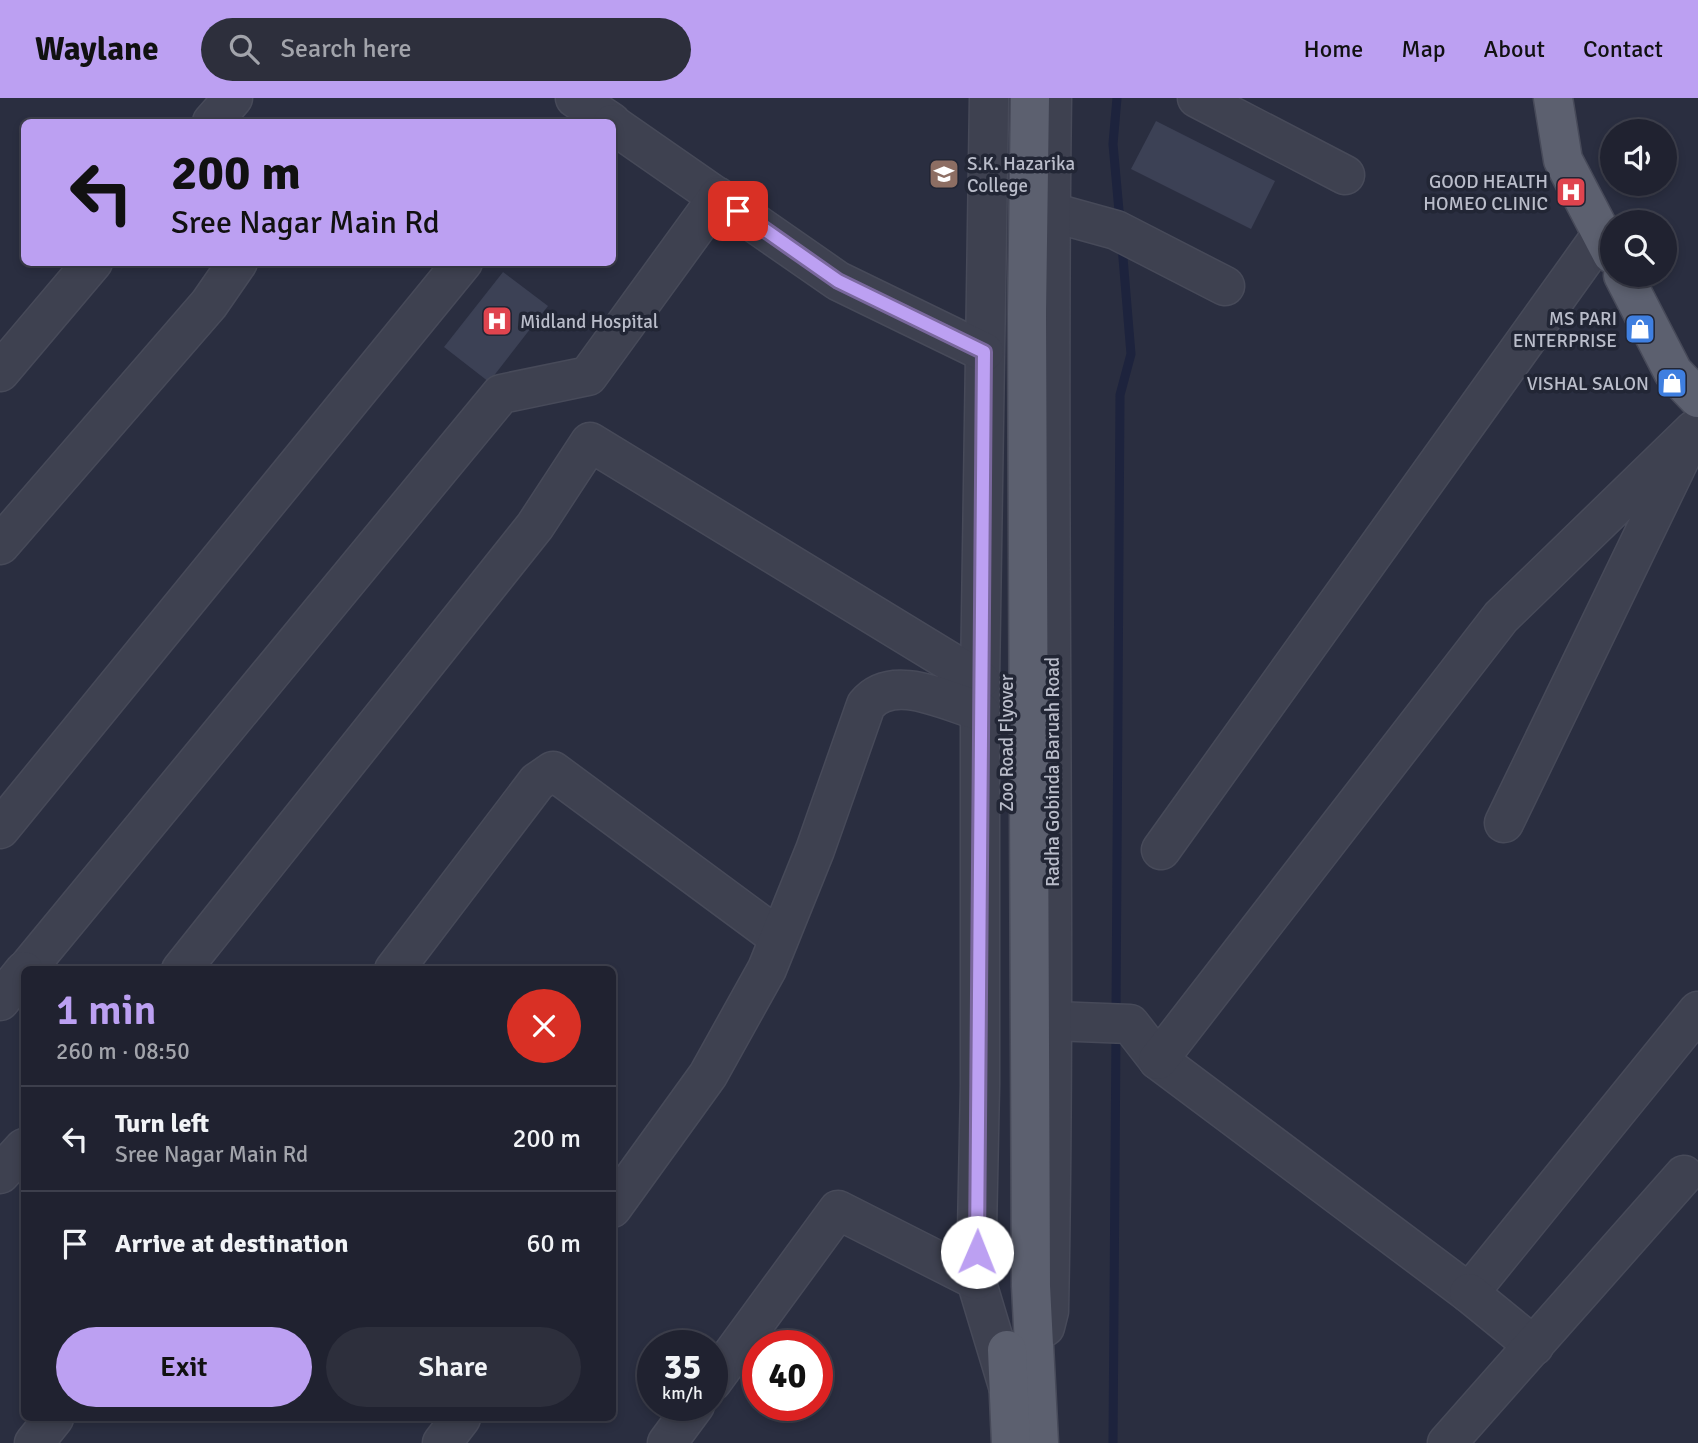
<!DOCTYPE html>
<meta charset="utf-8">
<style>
body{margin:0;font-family:Signika,sans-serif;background:#2d2f3c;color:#f1f3f6;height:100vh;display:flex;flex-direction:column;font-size:26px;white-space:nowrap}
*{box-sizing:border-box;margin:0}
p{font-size:23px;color:#a2a4ab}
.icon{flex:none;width:38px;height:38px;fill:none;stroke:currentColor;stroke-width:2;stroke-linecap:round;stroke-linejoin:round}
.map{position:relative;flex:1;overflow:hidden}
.side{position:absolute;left:21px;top:868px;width:595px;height:455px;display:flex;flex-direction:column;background:#202230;border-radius:10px;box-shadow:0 4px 10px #0003,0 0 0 2px #3d3f4c}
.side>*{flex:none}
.top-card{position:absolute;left:21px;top:21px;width:595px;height:147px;border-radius:10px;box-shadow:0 4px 10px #0003,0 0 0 2px #3d3f4c;background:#bca0f2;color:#111;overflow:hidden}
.tools{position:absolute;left:1600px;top:21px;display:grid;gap:14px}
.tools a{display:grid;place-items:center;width:77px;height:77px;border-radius:50%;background:#202230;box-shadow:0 4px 10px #0003,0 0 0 2px #3d3f4c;font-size:35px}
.speed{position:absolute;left:637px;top:1232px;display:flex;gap:14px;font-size:35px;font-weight:700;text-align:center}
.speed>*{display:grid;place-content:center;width:91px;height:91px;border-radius:50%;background:#202230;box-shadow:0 4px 10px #0003,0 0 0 2px #3d3f4c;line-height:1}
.speed small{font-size:18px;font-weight:400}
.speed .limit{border:10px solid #d22;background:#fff;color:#111}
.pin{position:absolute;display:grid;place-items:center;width:60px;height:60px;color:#fff;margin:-30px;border-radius:14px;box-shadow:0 4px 10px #0006}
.me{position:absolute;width:77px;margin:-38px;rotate:1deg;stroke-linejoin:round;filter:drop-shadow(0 0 5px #0008)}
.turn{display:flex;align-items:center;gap:24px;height:147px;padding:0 35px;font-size:32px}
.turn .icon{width:91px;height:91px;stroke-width:2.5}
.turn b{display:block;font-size:49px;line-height:60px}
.round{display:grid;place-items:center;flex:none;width:74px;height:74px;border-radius:37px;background:#2d2f3c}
.headline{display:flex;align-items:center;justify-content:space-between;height:119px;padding:0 35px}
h1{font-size:42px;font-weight:600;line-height:52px;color:#bca0f2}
.button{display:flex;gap:14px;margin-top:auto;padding:14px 35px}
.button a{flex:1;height:80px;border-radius:42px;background:#bca0f2;color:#111;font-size:28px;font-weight:600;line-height:80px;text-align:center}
.button a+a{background:#2d2f3c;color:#f1f3f6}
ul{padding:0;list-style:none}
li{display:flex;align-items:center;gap:21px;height:105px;padding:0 35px;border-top:2px solid #3d3f4c}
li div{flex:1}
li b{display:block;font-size:26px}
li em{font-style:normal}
header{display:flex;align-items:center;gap:42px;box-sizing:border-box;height:98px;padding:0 35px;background:#bca0f2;color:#111}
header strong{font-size:33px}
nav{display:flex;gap:38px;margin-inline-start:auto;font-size:24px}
.search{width:490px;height:63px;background:#2d2f3c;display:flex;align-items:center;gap:18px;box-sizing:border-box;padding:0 24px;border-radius:38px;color:#a2a4ab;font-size:26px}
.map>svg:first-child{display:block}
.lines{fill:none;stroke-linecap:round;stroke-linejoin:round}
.stream{stroke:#1d233d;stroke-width:9}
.building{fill:#3c4155}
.minor-casing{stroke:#474a59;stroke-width:41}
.major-casing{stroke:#474a59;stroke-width:41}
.minor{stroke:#3e4150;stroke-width:38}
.major{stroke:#5c606f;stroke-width:38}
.route-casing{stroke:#7a689d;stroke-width:18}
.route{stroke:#bca0f2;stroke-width:12}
.labels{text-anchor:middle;stroke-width:7;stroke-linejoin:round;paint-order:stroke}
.poi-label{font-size:19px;fill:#babdca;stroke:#222635;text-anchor:end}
.street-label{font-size:19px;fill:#babdca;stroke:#222635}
</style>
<header>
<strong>Waylane</strong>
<div class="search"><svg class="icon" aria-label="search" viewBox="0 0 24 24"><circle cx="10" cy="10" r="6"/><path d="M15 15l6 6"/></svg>Search here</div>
<nav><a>Home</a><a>Map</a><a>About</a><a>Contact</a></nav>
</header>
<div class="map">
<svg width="1698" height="1345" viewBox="0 0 1698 1345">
<rect width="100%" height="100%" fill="#2a2e40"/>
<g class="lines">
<g class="stream">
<path d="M1117,0L1113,46L1120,124"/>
<path d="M1116,916L1120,297L1131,256L1122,148"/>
<path d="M1113,1345L1116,934"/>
</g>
</g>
<g class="building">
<path d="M1156,23L1275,83L1251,131L1131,71Z"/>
<path d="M503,174L548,208L489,284L444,249Z"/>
</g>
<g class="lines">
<g class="minor-casing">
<g id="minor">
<path d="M575,0L611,24"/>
<path d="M989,0L980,582V987L976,1182L1008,1288"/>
<path d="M1197,0L1345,77"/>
<path d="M212,24L233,0"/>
<path d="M612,26L838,183L984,254"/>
<path d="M1051,114L1116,132L1225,188"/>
<path d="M0,274L93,164"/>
<path d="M0,447L209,206L238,164"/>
<path d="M0,731L463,164"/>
<path d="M1161,752L1602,136"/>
<path d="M26,872L501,296L588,278L718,99"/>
<path d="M181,872L535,428L590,344L980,582"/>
<path d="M394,872L537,684L553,673L779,840"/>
<path d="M0,903L24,873"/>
<path d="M1053,923L1130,926L1158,962L1469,1195L1698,913"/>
<path d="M1158,962L1501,519L1694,332L1504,725"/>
<path d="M0,1076L24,1050"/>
<path d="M612,1110L708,977L767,871L815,752L866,607C892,574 946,603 980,613"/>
<path d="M1469,1195L1534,1248"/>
<path d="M1045,1229L1049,1213C1057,808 1046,404 1052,0"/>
<path d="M712,1284L838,1112L976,1182"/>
<path d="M34,1345L54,1320"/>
<path d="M442,1345L461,1320"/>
<path d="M667,1345L695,1307"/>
<path d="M1447,1345L1684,1077"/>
</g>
</g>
<g class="major-casing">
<g id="major">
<path d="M1030,0L1027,216L1031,1188L1039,1345"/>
<path d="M1553,0L1563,62L1612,156"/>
<path d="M1623,177L1673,274L1698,300"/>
<path d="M1007,1252L1011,1345"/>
</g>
</g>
<use href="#minor" class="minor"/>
<use href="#major" class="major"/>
</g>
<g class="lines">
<g class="route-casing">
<path id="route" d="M738,113L838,183L984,254L977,1154"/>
</g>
<use href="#route" class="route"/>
</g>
<defs>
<g id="university-square" transform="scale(1.575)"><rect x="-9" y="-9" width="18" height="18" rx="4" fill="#8d6e63" stroke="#222635"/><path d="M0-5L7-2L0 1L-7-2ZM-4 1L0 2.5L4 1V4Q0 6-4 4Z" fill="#fff"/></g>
<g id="hospital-square" transform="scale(1.575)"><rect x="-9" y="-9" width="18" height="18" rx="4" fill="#e0444e" stroke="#222635"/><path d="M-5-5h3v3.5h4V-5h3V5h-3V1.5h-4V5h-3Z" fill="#fff"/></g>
<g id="shop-square" transform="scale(1.575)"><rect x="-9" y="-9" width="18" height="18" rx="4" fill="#3f7fe0" stroke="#222635"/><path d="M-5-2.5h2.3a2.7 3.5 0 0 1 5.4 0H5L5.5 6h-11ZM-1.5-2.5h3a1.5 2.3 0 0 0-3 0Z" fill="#fff"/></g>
</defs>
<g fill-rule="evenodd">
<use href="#university-square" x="944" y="76"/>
<use href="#hospital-square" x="1571" y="94"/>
<use href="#hospital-square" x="497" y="223"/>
<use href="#shop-square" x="1640" y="231"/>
<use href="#shop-square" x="1672" y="285"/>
</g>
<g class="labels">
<g class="poi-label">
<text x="967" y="72" text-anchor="start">S.K. Hazarika<tspan x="967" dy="22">College</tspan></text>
<text x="1548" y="90">GOOD HEALTH<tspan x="1548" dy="22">HOMEO CLINIC</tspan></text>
<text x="1617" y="227">MS PARI<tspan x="1617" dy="22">ENTERPRISE</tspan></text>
<text x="520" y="230" text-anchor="start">Midland Hospital</text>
<text x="1649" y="292">VISHAL SALON</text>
</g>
<g class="street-label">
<text transform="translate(1006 645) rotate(-90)" y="7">Zoo Road Flyover</text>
<text transform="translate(1052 674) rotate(-90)" y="7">Radha Gobinda Baruah Road</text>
</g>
</g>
</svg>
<div class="tools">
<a><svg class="icon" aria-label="sound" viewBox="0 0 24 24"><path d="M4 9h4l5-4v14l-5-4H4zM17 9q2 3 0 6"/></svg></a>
<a><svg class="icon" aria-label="search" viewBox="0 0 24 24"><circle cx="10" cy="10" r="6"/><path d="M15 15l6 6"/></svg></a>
</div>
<div class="speed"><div>35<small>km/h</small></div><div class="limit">40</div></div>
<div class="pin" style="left:738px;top:113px;background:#d93025"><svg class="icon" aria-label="arrive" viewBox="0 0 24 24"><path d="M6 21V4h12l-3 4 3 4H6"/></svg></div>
<svg class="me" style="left:977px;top:1154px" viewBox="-20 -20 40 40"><circle r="19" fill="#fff"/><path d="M0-13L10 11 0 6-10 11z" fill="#bca0f2"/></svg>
<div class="top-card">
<div class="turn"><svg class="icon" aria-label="left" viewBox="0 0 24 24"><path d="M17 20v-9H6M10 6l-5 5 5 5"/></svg><div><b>200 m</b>Sree Nagar Main Rd</div></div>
</div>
<section class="side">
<div class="headline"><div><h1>1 min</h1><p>260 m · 08:50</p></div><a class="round" style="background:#d93025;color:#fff"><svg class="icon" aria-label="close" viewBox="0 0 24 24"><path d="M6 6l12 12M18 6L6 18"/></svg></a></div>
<ul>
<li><svg class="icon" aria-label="left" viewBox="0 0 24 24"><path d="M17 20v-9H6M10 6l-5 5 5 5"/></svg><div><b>Turn left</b><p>Sree Nagar Main Rd</p></div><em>200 m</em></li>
<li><svg class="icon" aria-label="arrive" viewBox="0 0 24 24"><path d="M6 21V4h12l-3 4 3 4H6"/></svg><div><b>Arrive at destination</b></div><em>60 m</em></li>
</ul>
<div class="button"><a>Exit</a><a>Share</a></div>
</section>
</div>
